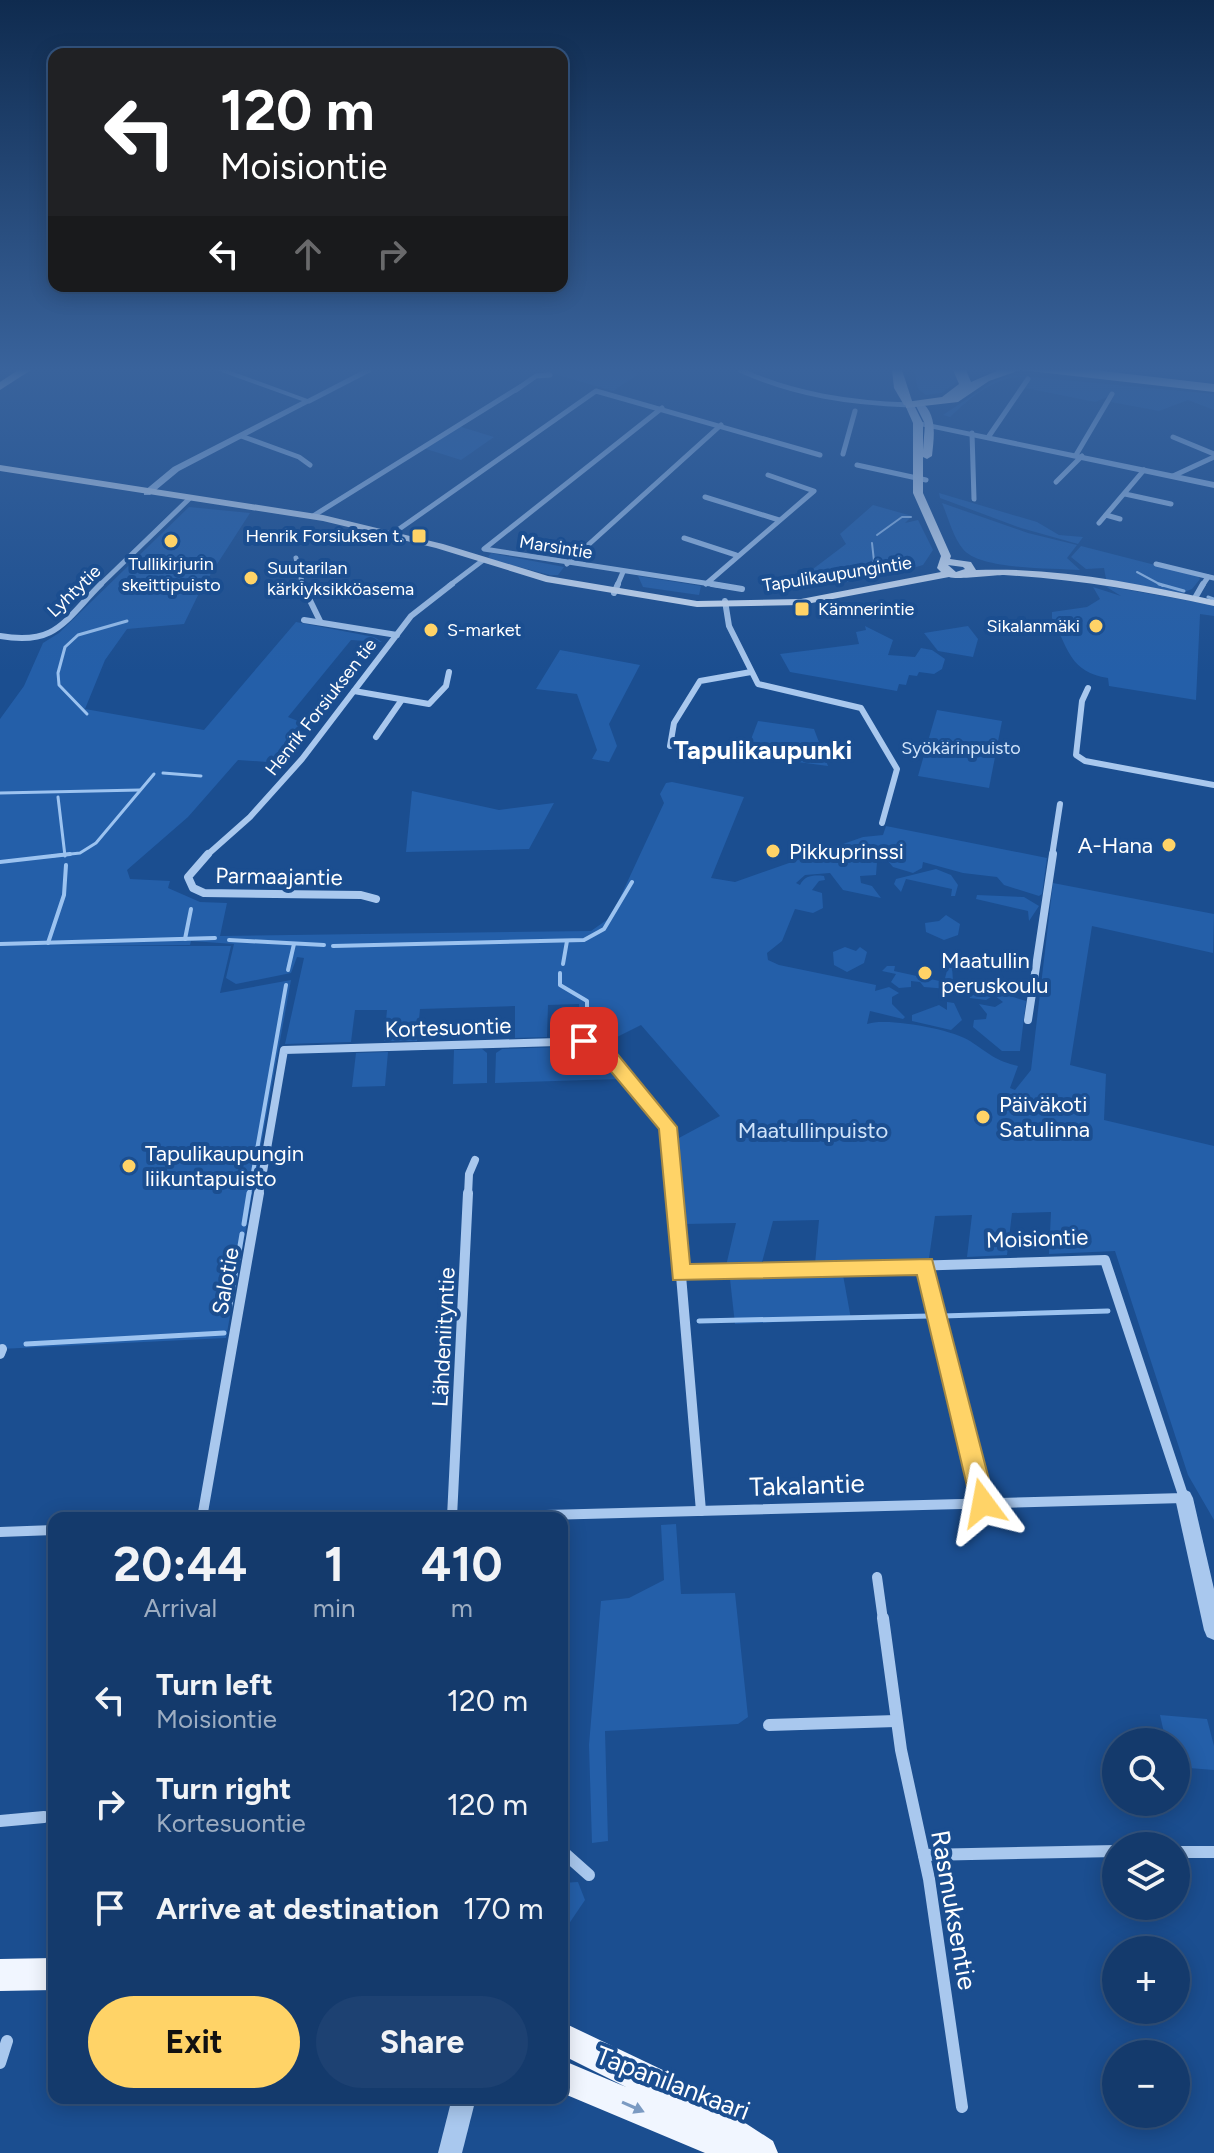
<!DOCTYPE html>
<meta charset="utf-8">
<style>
body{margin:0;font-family:Figtree,sans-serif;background:#1d4172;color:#f1f3f6;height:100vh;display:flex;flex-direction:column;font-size:30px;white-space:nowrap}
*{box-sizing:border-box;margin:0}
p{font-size:26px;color:#9dadc2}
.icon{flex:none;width:44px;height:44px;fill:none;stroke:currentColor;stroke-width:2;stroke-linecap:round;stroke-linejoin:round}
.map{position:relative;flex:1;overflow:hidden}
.sheet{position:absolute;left:48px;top:1512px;width:520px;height:592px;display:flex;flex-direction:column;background:#143a6c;border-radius:16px;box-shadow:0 4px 20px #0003,0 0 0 2px #33547f}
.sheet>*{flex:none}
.top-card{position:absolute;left:48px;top:48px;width:520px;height:244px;border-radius:16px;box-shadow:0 4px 20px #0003,0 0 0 2px #33547f;background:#202124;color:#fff;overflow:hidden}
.controls{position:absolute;left:1102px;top:1728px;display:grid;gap:16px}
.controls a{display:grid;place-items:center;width:88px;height:88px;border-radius:50%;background:#143a6c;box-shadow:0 4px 20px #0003,0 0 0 2px #33547f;font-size:40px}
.pin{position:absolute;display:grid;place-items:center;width:68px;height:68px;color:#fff;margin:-34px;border-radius:16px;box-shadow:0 4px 12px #0006}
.me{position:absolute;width:88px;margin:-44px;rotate:347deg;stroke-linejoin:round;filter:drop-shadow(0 0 6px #0008)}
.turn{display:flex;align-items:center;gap:28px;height:168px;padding:0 40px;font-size:36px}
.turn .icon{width:104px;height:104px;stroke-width:2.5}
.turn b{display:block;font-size:56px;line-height:68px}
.lanes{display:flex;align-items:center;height:76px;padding:0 40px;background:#0003;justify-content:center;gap:40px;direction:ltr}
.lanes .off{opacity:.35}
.eta{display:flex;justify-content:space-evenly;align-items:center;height:136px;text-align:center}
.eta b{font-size:48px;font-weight:700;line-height:56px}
.button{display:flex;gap:16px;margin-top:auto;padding:16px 40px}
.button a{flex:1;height:92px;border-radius:48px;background:#ffd367;color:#111;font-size:32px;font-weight:700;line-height:92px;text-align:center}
.button a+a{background:#1d4172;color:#f1f3f6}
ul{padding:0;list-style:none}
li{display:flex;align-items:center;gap:24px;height:104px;padding:0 40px}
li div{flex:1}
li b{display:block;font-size:30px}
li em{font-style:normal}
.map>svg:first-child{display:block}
.green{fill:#245fa9}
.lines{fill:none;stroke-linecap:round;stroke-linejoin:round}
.stream-far3{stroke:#9cc3f0;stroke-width:2}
.stream-far2{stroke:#9cc3f0;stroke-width:3}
.stream-far1{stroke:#9cc3f0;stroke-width:4}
.stream{stroke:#9cc3f0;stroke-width:5}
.minor-far4{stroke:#a9c8ee;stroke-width:5}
.minor-far3{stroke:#a9c8ee;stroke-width:6}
.minor-far2{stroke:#a9c8ee;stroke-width:8}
.minor-far1{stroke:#a9c8ee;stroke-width:10}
.minor{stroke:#a9c8ee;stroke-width:12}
.tertiary{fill:#a9c8ee;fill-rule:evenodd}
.secondary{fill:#d7e6fa;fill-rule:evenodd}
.primary{fill:#f1f6ff;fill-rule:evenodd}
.trunk{fill:#f8faff;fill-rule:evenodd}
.oneway{fill:#7b9ac2}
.route{fill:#ffd367;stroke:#a68943;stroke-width:2}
.poi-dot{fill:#ffd367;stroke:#1b4e90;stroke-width:3}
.labels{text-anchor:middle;stroke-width:8;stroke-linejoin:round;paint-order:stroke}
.far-poi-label{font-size:18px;fill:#fff;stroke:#1b4e90;text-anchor:start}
.far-street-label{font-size:18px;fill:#fff;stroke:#1b4e90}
.far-park-label{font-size:18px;fill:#cfe3fa;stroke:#1b4e90}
.poi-label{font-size:22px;fill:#fff;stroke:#1b4e90;text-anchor:start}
.street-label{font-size:22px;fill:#fff;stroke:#1b4e90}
.park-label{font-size:22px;fill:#cfe3fa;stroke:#1b4e90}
.far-district-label{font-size:26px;font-weight:bold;fill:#fff;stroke:#1b4e90}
.near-street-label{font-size:26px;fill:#fff;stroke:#1b4e90}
</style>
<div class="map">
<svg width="1214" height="2153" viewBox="0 0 1214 2153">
<rect width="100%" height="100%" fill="#1b4e90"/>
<g class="green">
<path d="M550,370H626L639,374L613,391L547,372Z"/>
<path d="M914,370H953L959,381L941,393L926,395L918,389Z"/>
<path d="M1012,375L1214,394V410L1188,400L1159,411L1111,402L1115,394L1095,402L1025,388L1029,383L1022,382L1025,377C994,376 970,398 950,417L943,415L994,381Z"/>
<path d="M458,426L494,437L461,460L423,448Z"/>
<path d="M939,493L1037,522L1059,535L1083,537L1078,544L1021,528L940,498Z"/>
<path d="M942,503L1028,533L1077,545L1067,558L1080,570C1053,568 979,570 963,549C953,537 948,517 942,503Z"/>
<path d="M873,505L912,516L905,523L918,520L933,550L923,565L882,577L784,591L846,544L840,534Z"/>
<path d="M189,507L250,513L201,589L184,624L127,629L105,660L85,709L204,730L296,622L374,637L382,642L351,640L288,717L303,723L283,751L290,755L281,763L238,760L188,817L127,870L130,879L170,881L168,888L200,902L227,903L220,936L591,931L611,917L664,803L660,794L666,783L672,782L744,797L711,878L735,882L863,837L883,835L886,826L1047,858L1042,894L1039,896L1004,885L997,877L963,873L923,862L922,868L913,873L893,867L888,861L877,862L876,875L860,876L861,883L872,886L881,898L843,890L830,873L805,875L796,883L810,890L800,885C805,875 814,875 824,876L825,880L819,881L812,890L822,893L823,908L813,913L795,909L782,941L767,953L768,960L779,965L876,985L875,991L889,987L899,993L892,997V1004L905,1017L903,1019L870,1011L867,1024C886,1017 952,1029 970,1041C988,1053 996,1061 1018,1066L1010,1088L1015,1090L1031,1070L1053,883L1214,914L1213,953L1092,926L1070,1065L1106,1074L1104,1120L1214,1146V1520L1188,1475L1115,1251L1049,1254L1051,1212L1012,1213L1007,1255L967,1257L972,1215L935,1216L929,1258L815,1264L819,1220L773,1221L761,1266H726L736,1223L685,1224L677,1139L720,1116L641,1025L605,1043L599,1036H580L579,1004L548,1005L547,1037L515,1038V1006L420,1009L417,1041H384L387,1010H355L351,1042L285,1044L304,958L297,957L291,973L236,984L226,978L234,944L191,941L190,945L34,946H231L220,993L291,980L226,1338L0,1349V719L24,686L43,643L59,633Z"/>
<path d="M1081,546L1198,576L1200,579L1192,589L1182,593L1106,579L1104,568L1086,569L1071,557Z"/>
<path d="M491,553L564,567L558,575H550L493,560L488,557Z"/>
<path d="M638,576L701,586L699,595L643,587Z"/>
<path d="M1105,586L1214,605V616L1200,614L1196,700L1109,686L1108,678C1070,672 1069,650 1052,618V612L1087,607L1100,599L1093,587L1121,596Z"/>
<path d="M865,626L893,640L888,655L915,657L921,648L932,650L945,659L942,669L934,674L919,672L917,676L909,675L906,685L899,684L897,691L790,672L780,654L859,644L856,632L866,630Z"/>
<path d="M968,626L978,639L973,657L938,651L924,633Z"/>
<path d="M560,650L640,665L609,724L617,746L609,762L592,759L597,750L577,694L536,689Z"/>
<path d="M937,710L1002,721L989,788L918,776Z"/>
<path d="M758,721L814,729L828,766L745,755Z"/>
<path d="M412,791L499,810L554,803L529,849L406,852Z"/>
<path d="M936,869L951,875L958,885L955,896H951L952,889L906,879L901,892L894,884L896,879Z"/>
<path d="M977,895L1024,897L1039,906L1029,921L1028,911L976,899Z"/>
<path d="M946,915L960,924L958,935L944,940L926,932L925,923L939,921Z"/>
<path d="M845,947L856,951L860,947L867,952L864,963L847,972L834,965L833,952Z"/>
<path d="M949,963L952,965L953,982L948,989L924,987L920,982L911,981V987L899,988L891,982L896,974L882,971L887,966H895L894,971L944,982Z"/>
<path d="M981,987L1026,1001L1020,1051H1002L973,1027L974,1020L986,1019L987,1014L979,1004L995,1007L1003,1002L994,995L986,1000L970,998L969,990Z"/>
<path d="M947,1002L954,1003L962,1020L951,1030L912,1021V1015L939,1005L947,1010Z"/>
<path d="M591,1046L619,1079L495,1083L496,1053L502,1049Z"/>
<path d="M482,1049L487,1053V1083L453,1084L454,1050Z"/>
<path d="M388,1052L385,1086L352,1087L356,1053Z"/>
<path d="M843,1275L851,1319L735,1324L730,1279Z"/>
<path d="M676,1524L681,1594L735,1593L748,1717L738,1724L605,1731L608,1841L592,1843L589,1745L601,1601L629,1598L664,1580L661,1525Z"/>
<path d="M1160,1715L1207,1719L1214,1746V1770L1176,1767V1742H1166Z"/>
<path d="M578,1882L585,1900L562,1934V1883Z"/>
</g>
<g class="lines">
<g class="stream-far3">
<path d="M877,535L902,517H911"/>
<path d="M868,568L874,561L872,543"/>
<path d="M1137,572L1163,586"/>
</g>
<g class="stream-far2">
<path d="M1159,584L1184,591"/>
<path d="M1208,597L1214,599"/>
<path d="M87,714L59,685L58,673L65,647L78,635L127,621"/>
<path d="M163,773L201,776"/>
<path d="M0,793L140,790"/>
<path d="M58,797L65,856"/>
<path d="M52,856L80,853L96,843L154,774"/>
</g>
<g class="stream-far1">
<path d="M0,862L70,854"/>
<path d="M185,939L191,909"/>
<path d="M229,940L324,945"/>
<path d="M48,943L64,895L66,865"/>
<path d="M0,944L215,938"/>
<path d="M333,946L584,940L604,929L632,882"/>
<path d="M563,964L567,941"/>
<path d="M288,970L294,944"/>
<path d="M560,973V985L587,1001V1032"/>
<path d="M249,1195L286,985"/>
</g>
<g class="stream">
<path d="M244,1224L249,1193"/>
<path d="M229,1311L242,1234"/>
<path d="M942,1316L1108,1311"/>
<path d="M699,1321L930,1316"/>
<path d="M26,1344L224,1333"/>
</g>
<g class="minor-far4">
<path d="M740,370C794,395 851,403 910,405"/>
<path d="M516,390L536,376L550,375"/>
<path d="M309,401L369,370"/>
<path d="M662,408L484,549L724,586"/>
<path d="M972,433L974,499"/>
<path d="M241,436L299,457L310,465"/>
<path d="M989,436L1028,379"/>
<path d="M1173,437L1214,454"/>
<path d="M843,454L855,411"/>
<path d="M1076,455L1112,394"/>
<path d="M857,465L926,480"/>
<path d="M1173,476L1214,457"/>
<path d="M1056,482L1082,456"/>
<path d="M1125,494L1171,504"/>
<path d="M705,497L779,520"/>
<path d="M1106,515L1120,519"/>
<path d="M313,516L520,387"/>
<path d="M1099,523L1144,470"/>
<path d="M392,534L596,391L820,455"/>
<path d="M684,538L736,555"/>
<path d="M296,558L303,586"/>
<path d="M567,564L721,425"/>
<path d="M1156,564L1214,578"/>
<path d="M706,584L814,491L768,475"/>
<path d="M99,586L190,498"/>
<path d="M449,586L482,561"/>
<path d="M617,586L623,572"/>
<path d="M1202,586L1208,577"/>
</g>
<g class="minor-far3">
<path d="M302,584L320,621"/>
<path d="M712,584L742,589"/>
<path d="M614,593L618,584"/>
<path d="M1195,598L1203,584"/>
<path d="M725,601L729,626L758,684L861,708L897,769L882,823"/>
<path d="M304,620L397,635"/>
<path d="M0,636C56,646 64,621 101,584"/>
<path d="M1088,688L1082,701L1076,755L1085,761L1214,785"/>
<path d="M354,691L429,704L446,686L449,672"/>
<path d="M376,737L401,701"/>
<path d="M670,746L674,723L700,681L751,672"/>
<path d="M206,856L250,817L302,759L411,616L452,584"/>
<path d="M1052,856L1060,804"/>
</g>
<g class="minor-far2">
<path d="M208,854L188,877L193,888L204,893L361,895L376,899"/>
<path d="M1028,1020L1053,854"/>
<path d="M259,1195L284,1050L591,1041L598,1044L668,1127L674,1195"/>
<path d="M468,1195L469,1174L475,1160"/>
</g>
<g class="minor-far1">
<path d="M674,1193L701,1511"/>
<path d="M925,1266L983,1503"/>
<path d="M0,1354L2,1349"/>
<path d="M452,1517L468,1193"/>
<path d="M202,1518L259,1193"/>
<path d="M432,1518L1184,1498L1105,1260L680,1273"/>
<path d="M0,1532L54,1530"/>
<path d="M877,1577L883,1620"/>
</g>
<g class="minor">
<path d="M883,1618L901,1750L929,1879L962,2107"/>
<path d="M769,1725L896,1721"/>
<path d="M0,1821L44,1817"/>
<path d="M562,1851L589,1875"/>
<path d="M1176,1852H1214"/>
<path d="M924,1855L1116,1851"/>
<path d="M0,2063L7,2041"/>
</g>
<g class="tertiary">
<path d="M216,370H228L313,401L179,471L150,495H144V491L173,467L302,401Z"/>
<path d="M918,421L1214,482V488L915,425L914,423Z"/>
<path d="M1184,1489L1190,1492L1193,1498L1214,1589V1640L1207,1637L1204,1630L1175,1498L1178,1492Z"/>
<path d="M452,2098H476L462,2153H438Z"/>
</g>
<path class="secondary" d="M920,401C938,414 934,436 932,456L927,459L923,457V493L951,556L950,559L971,562L976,570C1056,567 1136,583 1214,600V606C1145,591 1075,579 1004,575C992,575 957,580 949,577L801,605L697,607L546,582L436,548L323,521L0,471V465L323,515L443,544L548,576L697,601L801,599L941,572L937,568L941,556L913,493V423L905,405L913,403L923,423V450L925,424L915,404ZM948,565L963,567L965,569L956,572Z"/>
<g class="primary">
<path d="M18,370H31L0,390V382Z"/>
<path d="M892,370H902L914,407L904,405L894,388Z"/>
<path d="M54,1958V1990L0,1991V1959Z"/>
<path d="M562,2022L667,2072L773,2141L778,2153H705L562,2093V2060L626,2087L562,2055Z"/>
</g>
<g class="trunk">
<path d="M953,370H966L971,382L999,370H1020L989,381L958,402L906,408V402L942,397L959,384Z"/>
<path d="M1021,370H1094L1214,384V392Z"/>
</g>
</g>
<defs><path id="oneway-solid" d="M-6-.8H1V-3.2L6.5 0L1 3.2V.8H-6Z" transform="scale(2)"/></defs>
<use class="oneway" href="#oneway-solid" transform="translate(633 2107) rotate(24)"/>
<linearGradient id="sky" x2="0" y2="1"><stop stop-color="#0f2b4f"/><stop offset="0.55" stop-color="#39639c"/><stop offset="1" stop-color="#39639c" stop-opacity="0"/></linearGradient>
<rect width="1214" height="672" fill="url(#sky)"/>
<path class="route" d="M584,1034L605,1039L677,1127L690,1264L932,1259L995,1503L991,1511L983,1514L975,1511L971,1503L917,1275L673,1280L659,1129L593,1050L578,1046L575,1041Z"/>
<g class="poi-dot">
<rect x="411" y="528" width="16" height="16" rx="4"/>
<circle cx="171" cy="541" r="8"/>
<circle cx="251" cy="578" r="8"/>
<rect x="794" y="601" width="16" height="16" rx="4"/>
<circle cx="1096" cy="626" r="8"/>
<circle cx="431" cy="630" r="8"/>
<circle cx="1169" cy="845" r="8"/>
<circle cx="773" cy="851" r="8"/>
<circle cx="925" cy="973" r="8"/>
<circle cx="983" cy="1117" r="8"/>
<circle cx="129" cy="1166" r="8"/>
</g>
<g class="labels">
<g class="far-poi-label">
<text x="403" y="542" text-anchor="end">Henrik Forsiuksen t.</text>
<text x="171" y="570" text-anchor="middle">Tullikirjurin<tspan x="171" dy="21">skeittipuisto</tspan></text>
<text x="267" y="574">Suutarilan<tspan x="267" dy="21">kärkiyksikköasema</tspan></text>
<text x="818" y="615">Kämnerintie</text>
<text x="1080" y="632" text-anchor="end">Sikalanmäki</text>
<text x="447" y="636">S-market</text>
</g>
<g class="far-street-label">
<text transform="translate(556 547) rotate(9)" y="6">Marsintie</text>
<text transform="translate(837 574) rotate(-9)" y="6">Tapulikaupungintie</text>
<text transform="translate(74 591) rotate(-44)" y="6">Lyhtytie</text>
<text transform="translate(321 707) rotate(-52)" y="6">Henrik Forsiuksen tie</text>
</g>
<g class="far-park-label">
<text x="961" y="754">Syökärinpuisto</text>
</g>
<g class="poi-label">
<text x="1153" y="853" text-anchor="end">A-Hana</text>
<text x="789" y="859">Pikkuprinssi</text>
<text x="941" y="968">Maatullin<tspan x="941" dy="25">peruskoulu</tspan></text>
<text x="999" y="1112">Päiväkoti<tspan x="999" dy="25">Satulinna</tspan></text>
<text x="145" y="1161">Tapulikaupungin<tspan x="145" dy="25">liikuntapuisto</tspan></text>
</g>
<g class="street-label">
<text transform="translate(279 876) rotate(1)" y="8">Parmaajantie</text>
<text transform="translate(448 1027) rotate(-2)" y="8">Kortesuontie</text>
<text transform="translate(1037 1238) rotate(-2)" y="8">Moisiontie</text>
<text transform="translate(225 1281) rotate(-80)" y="8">Salotie</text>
<text transform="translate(443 1337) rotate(-87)" y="8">Lähdeniityntie</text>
</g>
<g class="park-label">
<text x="813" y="1138">Maatullinpuisto</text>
</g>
<g class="far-district-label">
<text x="763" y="759">Tapulikaupunki</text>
</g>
<g class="near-street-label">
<text transform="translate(807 1485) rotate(-2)" y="9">Takalantie</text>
<text transform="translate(954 1910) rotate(80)" y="9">Rasmuksentie</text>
<text transform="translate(673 2083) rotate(21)" y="9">Tapanilankaari</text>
</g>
</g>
</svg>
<div class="controls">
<a><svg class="icon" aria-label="search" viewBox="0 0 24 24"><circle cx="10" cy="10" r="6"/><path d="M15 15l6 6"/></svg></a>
<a><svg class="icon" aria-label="layers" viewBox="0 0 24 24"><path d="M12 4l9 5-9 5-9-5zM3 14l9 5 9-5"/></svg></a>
<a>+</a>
<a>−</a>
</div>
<div class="pin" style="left:584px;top:1041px;background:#d93025"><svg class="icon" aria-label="arrive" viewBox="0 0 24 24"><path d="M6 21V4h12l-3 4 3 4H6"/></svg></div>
<svg class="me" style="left:983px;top:1503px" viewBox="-20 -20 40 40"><path d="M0-17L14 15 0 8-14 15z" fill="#ffd367" stroke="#fff" stroke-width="4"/></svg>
<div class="top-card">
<div class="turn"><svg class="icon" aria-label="left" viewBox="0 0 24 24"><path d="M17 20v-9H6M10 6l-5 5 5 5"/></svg><div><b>120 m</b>Moisiontie</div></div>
<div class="lanes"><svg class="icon" aria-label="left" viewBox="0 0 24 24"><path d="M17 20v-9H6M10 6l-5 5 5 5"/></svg><svg class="icon off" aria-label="ahead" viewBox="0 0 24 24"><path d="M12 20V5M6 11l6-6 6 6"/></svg><svg class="icon off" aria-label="right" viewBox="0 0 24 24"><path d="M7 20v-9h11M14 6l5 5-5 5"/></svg></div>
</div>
<section class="sheet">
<div class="eta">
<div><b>20:44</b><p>Arrival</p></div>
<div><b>1</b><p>min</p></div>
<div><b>410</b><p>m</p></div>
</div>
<ul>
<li><svg class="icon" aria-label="left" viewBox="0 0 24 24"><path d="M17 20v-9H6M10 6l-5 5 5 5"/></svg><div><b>Turn left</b><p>Moisiontie</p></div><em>120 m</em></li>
<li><svg class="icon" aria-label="right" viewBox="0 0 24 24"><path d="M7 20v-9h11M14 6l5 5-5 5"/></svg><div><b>Turn right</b><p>Kortesuontie</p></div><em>120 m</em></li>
<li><svg class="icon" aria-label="arrive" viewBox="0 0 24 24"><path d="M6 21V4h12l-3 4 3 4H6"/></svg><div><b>Arrive at destination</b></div><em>170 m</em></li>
</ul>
<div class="button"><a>Exit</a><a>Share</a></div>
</section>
</div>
